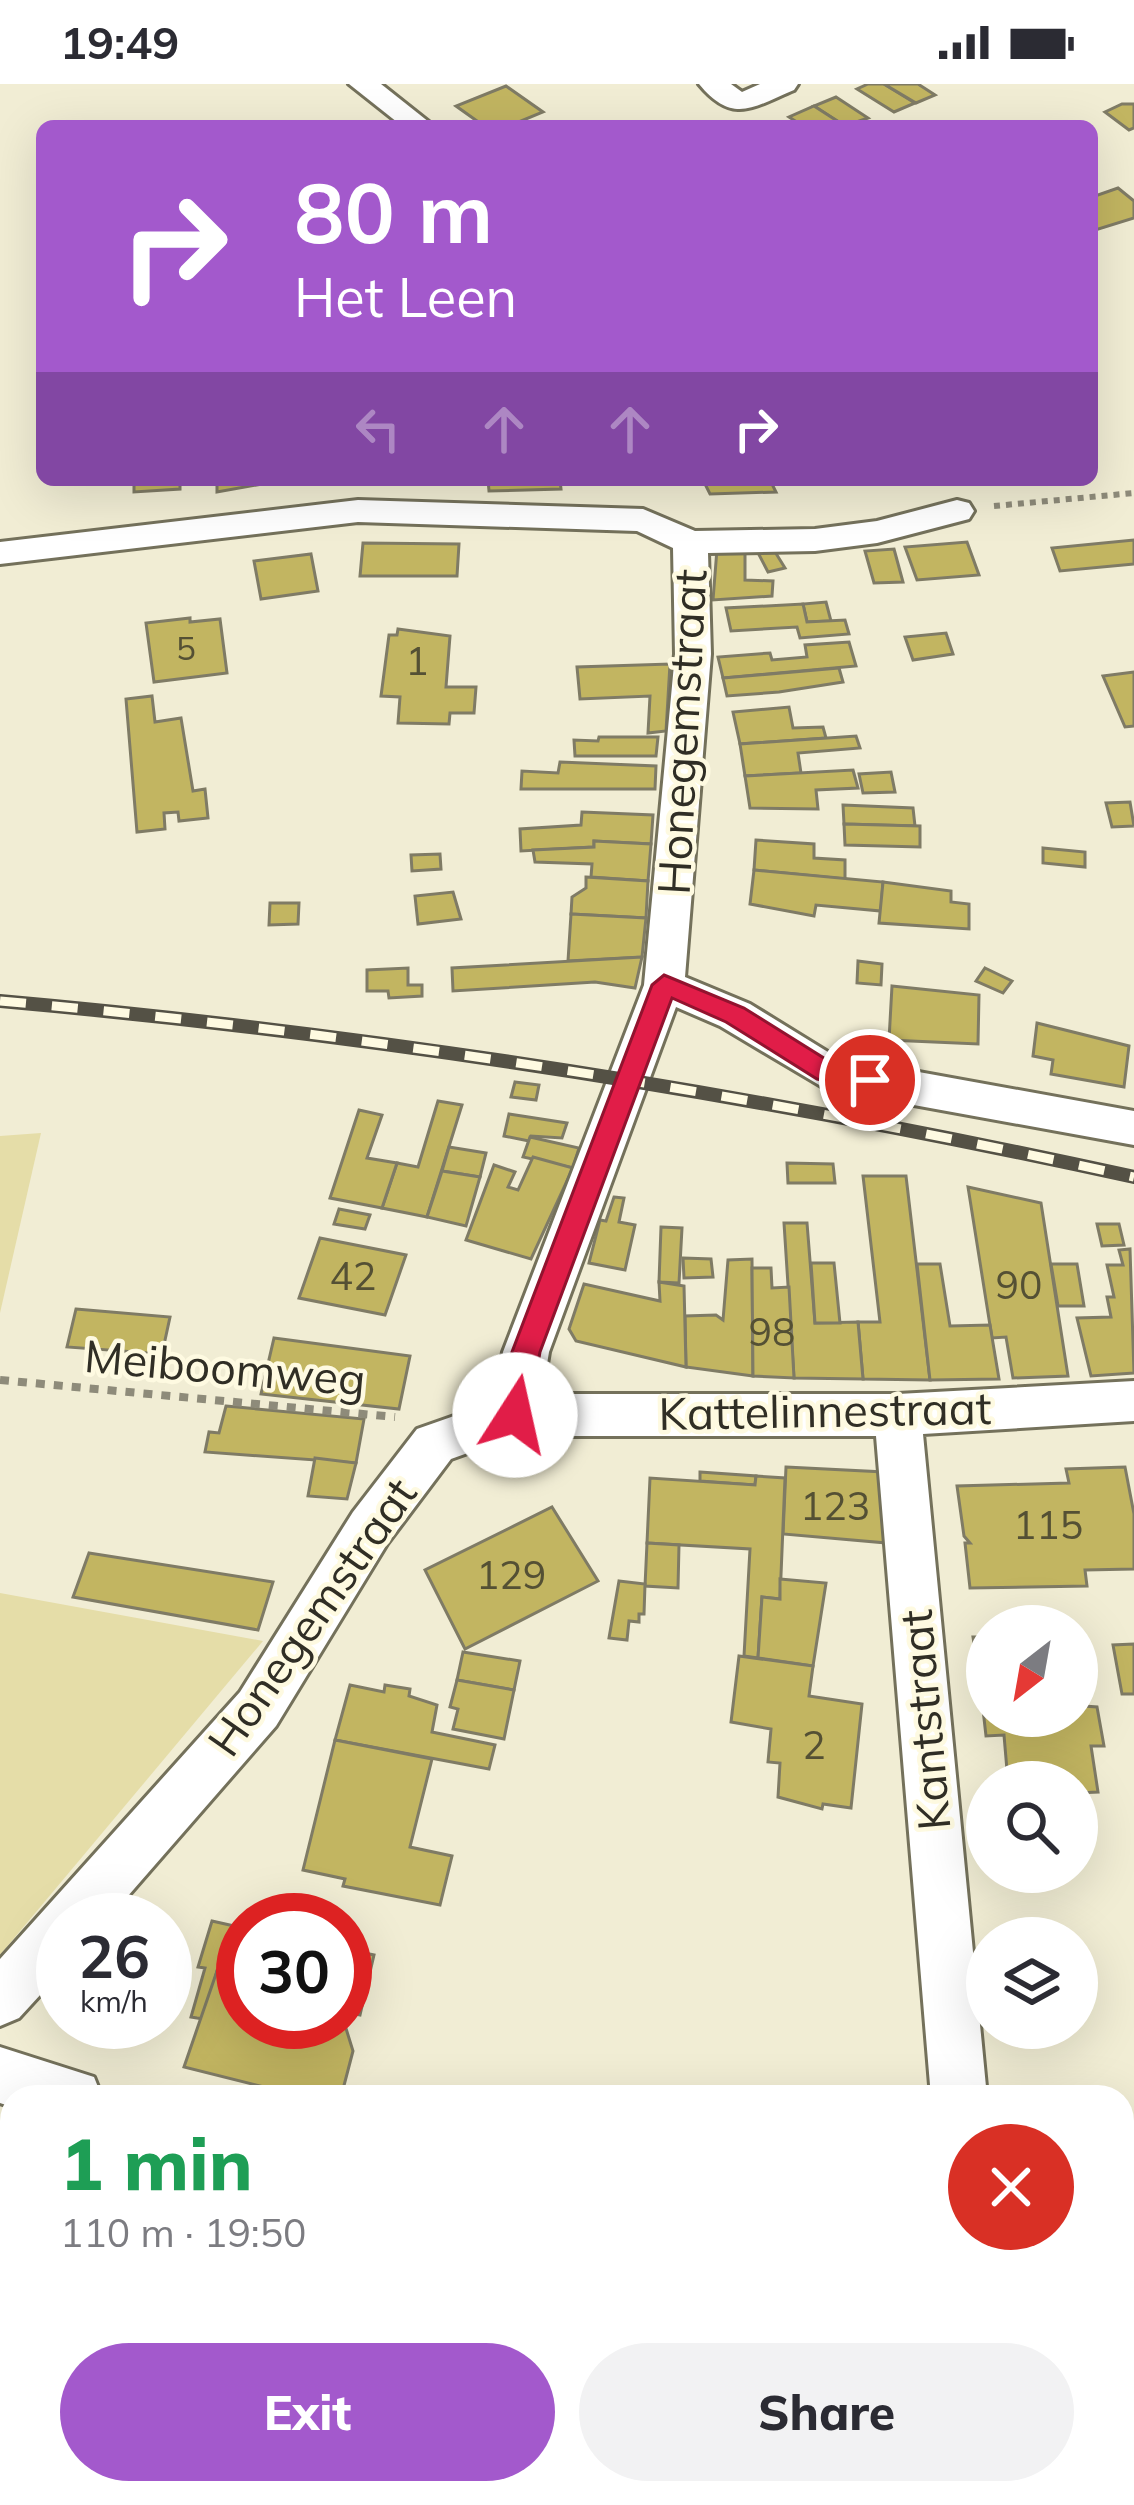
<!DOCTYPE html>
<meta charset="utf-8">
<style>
body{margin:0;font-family:Mulish,sans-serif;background:#f2f2f3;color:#2b2b33;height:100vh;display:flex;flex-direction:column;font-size:45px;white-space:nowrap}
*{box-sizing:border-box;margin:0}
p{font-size:39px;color:#7c7c81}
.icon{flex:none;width:66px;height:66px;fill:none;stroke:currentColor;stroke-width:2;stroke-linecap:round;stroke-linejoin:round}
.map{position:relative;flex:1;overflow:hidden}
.drawer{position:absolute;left:0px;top:2001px;width:1134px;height:420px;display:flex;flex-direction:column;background:#fff;border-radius:36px 36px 0 0;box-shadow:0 12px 48px #0002}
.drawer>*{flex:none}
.guide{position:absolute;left:36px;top:36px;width:1062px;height:366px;border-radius:18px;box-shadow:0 12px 48px #0002;background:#a359cc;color:#fff;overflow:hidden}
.needle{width:78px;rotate:211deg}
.buttons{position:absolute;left:966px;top:1521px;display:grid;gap:24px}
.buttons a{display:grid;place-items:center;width:132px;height:132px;border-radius:50%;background:#fff;box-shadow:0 12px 48px #0002;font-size:60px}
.speed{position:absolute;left:36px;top:1809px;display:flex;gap:24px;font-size:60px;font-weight:700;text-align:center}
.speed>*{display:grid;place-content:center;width:156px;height:156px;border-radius:50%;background:#fff;box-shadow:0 12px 48px #0002;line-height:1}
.speed small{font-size:30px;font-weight:400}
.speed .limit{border:18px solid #d22;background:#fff;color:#111}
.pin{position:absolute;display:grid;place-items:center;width:102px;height:102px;color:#fff;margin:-51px;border:6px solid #fff;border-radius:50%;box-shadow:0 3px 12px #0007}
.me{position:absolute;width:132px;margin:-66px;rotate:10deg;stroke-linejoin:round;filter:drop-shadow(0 0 9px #0008)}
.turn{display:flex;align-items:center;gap:42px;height:252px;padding:0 60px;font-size:54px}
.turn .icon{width:156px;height:156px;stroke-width:2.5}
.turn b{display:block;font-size:84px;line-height:102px}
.lanes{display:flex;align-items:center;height:114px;padding:0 60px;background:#0003;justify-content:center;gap:60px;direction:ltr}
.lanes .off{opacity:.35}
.round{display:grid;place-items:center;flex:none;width:126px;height:126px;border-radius:63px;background:#f2f2f3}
.headline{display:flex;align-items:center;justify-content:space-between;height:204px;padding:0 60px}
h1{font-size:72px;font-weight:800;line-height:90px;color:#1e9e55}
.button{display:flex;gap:24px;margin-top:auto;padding:24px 60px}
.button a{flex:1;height:138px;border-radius:72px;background:#a359cc;color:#fff;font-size:48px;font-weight:800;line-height:138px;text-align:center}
.button a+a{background:#f2f2f3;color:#2b2b33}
.status{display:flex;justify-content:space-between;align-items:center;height:84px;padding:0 60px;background:#fff;direction:ltr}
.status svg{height:33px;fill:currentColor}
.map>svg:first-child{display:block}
.green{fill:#e5dda8}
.building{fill:#c2b561;stroke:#7f7b65;stroke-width:3}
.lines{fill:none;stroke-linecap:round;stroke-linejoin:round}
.street-casing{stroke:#74715b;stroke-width:6}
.path-far2{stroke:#8e8b7a;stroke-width:6;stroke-dasharray:6 6;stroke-linecap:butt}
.path-far1{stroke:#8e8b7a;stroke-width:8;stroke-dasharray:9 9;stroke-linecap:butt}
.path{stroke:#8e8b7a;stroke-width:9;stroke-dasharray:10 10;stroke-linecap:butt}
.street{fill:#fff;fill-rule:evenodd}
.rail-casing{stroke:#545145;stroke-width:14}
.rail{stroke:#fefae1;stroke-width:9;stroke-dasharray:26;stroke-linecap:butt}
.route{fill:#e11d48;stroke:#92132f;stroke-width:3}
.labels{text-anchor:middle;stroke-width:9;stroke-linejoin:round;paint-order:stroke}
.far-number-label{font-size:33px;fill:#545034}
.number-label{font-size:39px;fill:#545034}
.street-label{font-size:45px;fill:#302e25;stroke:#fefae1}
</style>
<div class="status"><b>19:49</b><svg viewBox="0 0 49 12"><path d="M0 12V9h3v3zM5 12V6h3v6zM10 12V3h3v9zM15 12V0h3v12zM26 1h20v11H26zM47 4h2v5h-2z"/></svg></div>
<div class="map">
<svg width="1134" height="2421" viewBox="0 0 1134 2421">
<rect width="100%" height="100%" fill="#f1edd4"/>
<g class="green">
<path d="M41,1049L0,1229V1052Z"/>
<path d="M0,1509L263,1557L0,1871Z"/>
</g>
<g class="building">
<path d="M868,0H884L915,19L894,28L857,5Z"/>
<path d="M884,0H918L935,11L916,19Z"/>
<path d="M506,2L543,28L509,42H484L456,22Z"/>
<path d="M836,13L868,34L845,42L814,22Z"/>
<path d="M1122,20H1134V44L1129,46L1105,28Z"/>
<path d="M814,22L845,42H803L789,33Z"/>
<path d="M1118,104L1134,117V134L1092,147V113Z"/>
<path d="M134,396H180V405L134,408Z"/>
<path d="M217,396H279V397L217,408Z"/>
<path d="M488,396H560L561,405L489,407Z"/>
<path d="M703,396H770L776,408L710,410Z"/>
<path d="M1134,456V480L1060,487L1052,464Z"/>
<path d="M967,458L979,491L917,496L905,463Z"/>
<path d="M363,459L459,460L457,492H360Z"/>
<path d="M772,463L785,484L768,488L756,465Z"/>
<path d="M717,465L745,466V496L773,497L772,512L713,516Z"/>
<path d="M894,465L903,498L874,499L865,467Z"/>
<path d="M311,470L318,507L261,515L254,477Z"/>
<path d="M826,518L831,537L807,538L803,520Z"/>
<path d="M803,520L807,538L845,536L849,550L800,554L797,543L731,547L726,524Z"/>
<path d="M190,534V538L220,535L227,589L154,598L146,539Z"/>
<path d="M398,545L450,552L446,603H476L474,629H450L449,640L398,639L400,613L381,612L389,551H397Z"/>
<path d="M946,549L953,570L913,576L905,553Z"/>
<path d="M849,558L856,582L723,594L718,573L770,569L772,576L807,573L805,561Z"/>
<path d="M670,580L666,647L648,649L650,612L580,615L577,583Z"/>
<path d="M839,584L843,598L779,608L727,612L723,594Z"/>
<path d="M1134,588V642L1125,643L1103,592Z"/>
<path d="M152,612L155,638L181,634L193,707L205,705L208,734L179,737L178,728L164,729L165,745L137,748L126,615Z"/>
<path d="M789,623L793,644L823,643L826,654L740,660L733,628Z"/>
<path d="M856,652L860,664L798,669L801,689L745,692L740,660Z"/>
<path d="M599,653H658L656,672H575L574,656L598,657Z"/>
<path d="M560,678L656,682L655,705H521L522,687L558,689Z"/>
<path d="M853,686L858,704L816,706L818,725L750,724L745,692Z"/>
<path d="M891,688L895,708L863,709L859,690Z"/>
<path d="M1130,718L1134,742L1112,743L1106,719Z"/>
<path d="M843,721L913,724L915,742L844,740Z"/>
<path d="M582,728L653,731L651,760L594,757V763L521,767L520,745L581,741Z"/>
<path d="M844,740L920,742V763L845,761Z"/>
<path d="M756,756L814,760V774L845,776V795L754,786Z"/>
<path d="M594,757L651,760L648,797L591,793L592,780L535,778L533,766L594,763Z"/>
<path d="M1043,764L1085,768V783L1043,779Z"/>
<path d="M440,770L441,785L412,787L411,771Z"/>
<path d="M754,786L883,798L881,827L816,821L814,832L750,820Z"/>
<path d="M586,793L648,797L646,834L571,830L572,813L586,804Z"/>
<path d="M883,798L951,807V818L969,820V845L879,839Z"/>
<path d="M453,808L461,835L418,840L415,812Z"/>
<path d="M270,819H299L298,840L269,841Z"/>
<path d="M571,830L646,834L642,873L568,877Z"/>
<path d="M642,873L635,904L595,898L453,907L452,884Z"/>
<path d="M858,877L882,880L881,901L857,899Z"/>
<path d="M408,884V901H422V912L389,914L388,907H367V886Z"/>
<path d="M985,884L1012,897L1003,909L976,897Z"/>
<path d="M892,902L979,911L978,960L889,956Z"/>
<path d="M1037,939L1129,962L1124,1003L1051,990L1053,976L1033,972Z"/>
<path d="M515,998L539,1001L536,1016L511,1013Z"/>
<path d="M438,1017L462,1021L427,1133L382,1124L397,1079L418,1083Z"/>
<path d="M359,1026L382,1031L367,1074L397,1079L382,1124L330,1114Z"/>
<path d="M509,1030L567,1039L562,1054L531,1052L529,1057L504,1052Z"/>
<path d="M530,1053L579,1064L573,1084L523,1073Z"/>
<path d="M449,1063L486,1069L480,1093L442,1087Z"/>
<path d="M533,1073L573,1084L531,1175L466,1156L494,1081L515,1088L508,1103L518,1106Z"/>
<path d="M787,1079L833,1080L835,1099H788Z"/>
<path d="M442,1087L480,1093L466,1142L427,1133Z"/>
<path d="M863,1092H906L930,1296L863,1295L858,1238H880Z"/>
<path d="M968,1103L1041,1119L1068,1292L1013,1294L1006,1253L992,1254Z"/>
<path d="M614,1113L624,1114L619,1138L635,1141L625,1186L589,1179L600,1136L606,1137Z"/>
<path d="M339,1125L370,1131L365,1145L334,1140Z"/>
<path d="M784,1139H807L815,1239L858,1238L863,1295L794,1294Z"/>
<path d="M1097,1140H1119L1124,1161L1102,1162Z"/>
<path d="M661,1143L682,1144L679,1199L659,1198Z"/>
<path d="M320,1154L406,1171L385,1231L299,1214Z"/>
<path d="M1130,1165L1134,1289L1091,1292L1077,1234L1111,1233L1107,1213H1114L1107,1181H1123L1119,1166Z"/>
<path d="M683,1174L711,1175L713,1193L684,1194Z"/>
<path d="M752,1175L753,1292L686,1283L685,1232L716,1231L723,1236L728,1176Z"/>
<path d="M811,1179H834L840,1239H815Z"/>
<path d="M917,1180H940L950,1242L990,1241L999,1295L930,1296Z"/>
<path d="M1051,1180H1077L1084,1222H1058Z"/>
<path d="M752,1184H771L772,1204L789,1203L794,1294L753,1292Z"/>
<path d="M659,1198L684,1202L686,1283L576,1257L569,1245L584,1200L660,1217Z"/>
<path d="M76,1225L170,1233L162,1270L67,1263Z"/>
<path d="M274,1254L410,1272L399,1325L261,1310Z"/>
<path d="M226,1322L364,1335L356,1379L205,1368L209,1348L219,1349Z"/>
<path d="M315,1374L356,1379L347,1415L308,1412Z"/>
<path d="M786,1383L884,1388L887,1459L783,1450Z"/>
<path d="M1125,1383L1134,1430V1485L1085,1486L1087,1502L970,1504L965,1459H970L964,1452L957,1402L1069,1399L1066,1385Z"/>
<path d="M700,1388L756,1392L755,1401L700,1397Z"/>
<path d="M756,1392L785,1394L780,1515L762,1513L758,1574L744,1572L750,1465L647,1459L650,1394L755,1401Z"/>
<path d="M552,1423L598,1497L465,1565L425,1486Z"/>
<path d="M647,1459L679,1461L678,1504L645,1502Z"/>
<path d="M89,1469L273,1498L258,1546L73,1513Z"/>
<path d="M780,1495L826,1499L813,1582L758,1574L762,1513L780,1515Z"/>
<path d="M619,1497L645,1500L644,1530H639V1538L629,1537L627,1556L609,1554Z"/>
<path d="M1077,1551H1084L1091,1598L1077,1599Z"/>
<path d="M973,1553H987V1599H980Z"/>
<path d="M1134,1560V1610H1122L1113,1561Z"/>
<path d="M463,1568L520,1577L514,1606L457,1596Z"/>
<path d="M739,1572L813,1582L809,1612L862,1620L851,1724L823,1720L822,1725L778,1713L780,1679L768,1678L771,1645L731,1638Z"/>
<path d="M457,1596L514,1606L504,1655L453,1645L458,1625L450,1623Z"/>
<path d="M980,1599H987V1632H1077L1080,1599L1084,1622L1097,1623L1104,1662H1091L1098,1708L1077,1709V1698H1008L1004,1651L986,1652Z"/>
<path d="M350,1601L384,1608L385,1601L410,1605L409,1612L437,1621L432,1648L495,1661L489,1685L335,1656Z"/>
<path d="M335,1656L432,1675L410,1763L452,1772L440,1821L343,1802L345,1795L303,1786Z"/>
<path d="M212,1837L243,1844V1880L233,1891L217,1887L204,1935L197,1934L191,1933L205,1884L198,1883Z"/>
<path d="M345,1865L374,1871L360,1931L345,1928Z"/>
<path d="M243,1880V1938H344L353,1967L341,2013H304L184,1983L217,1887L233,1891Z"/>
<path d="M0,2194L12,2201V2251L0,2243Z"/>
<path d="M0,2288L12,2293V2337L0,2332Z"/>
</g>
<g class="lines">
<g class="street-casing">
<g id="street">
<path d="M349,0H381L434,42H402Z"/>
<path d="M699,0H731L742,8L760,0H798L794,6C753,23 733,41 699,0Z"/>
<path d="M358,416L643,425L695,447L815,445L877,437L957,416L969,419L974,427L969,435L877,459L815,467L708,469L711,570L685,893L750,920L836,973L1134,1027V1061L826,1005L720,942L676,923L549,1268L542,1310H898L1134,1297V1337L923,1350L987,2013H931L876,1352H515L451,1375L387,1460L276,1642L107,1836H63V1886L19,1934L0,1942V1875L240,1608L353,1428L417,1345L494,1318L503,1268L644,901L675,570L673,464L637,447L358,438L0,480V458Z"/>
<path d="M0,1963L94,1993L102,2013H12V2023L0,2019Z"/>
</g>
</g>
<path class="path-far2" d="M994,422L1134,409"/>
<path class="path-far1" d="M0,1296L395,1333"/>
<g class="path">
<path d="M1122,2159L1134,2161"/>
<path d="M1122,2367L1134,2383"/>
</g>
<use href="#street" class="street"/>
<g class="rail-casing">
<path id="rail" d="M0,917C383,951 759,1011 1134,1093"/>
</g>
<use href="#rail" class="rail"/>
</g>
<path class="route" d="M664,891L744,924L832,979L879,989L882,996L870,1006L817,995L726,938L672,914L540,1268L529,1331L525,1340L515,1343L505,1340L501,1331L512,1268L652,901Z"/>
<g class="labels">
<g class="far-number-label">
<text x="186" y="576">5</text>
</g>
<g class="number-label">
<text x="417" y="591">1</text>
<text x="353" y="1206">42</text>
<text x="1019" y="1215">90</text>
<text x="772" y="1262">98</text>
<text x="835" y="1436">123</text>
<text x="1048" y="1455">115</text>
<text x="511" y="1505">129</text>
<text x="814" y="1675">2</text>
</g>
<g class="street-label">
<text transform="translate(682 648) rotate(-87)" y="16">Honegemstraat</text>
<text transform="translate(225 1284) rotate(5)" y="16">Meiboomweg</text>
<text transform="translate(825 1327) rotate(-1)" y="16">Kattelinnestraat</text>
<text transform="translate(312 1533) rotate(-55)" y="16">Honegemstraat</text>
<text transform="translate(925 1636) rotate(-95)" y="16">Kantstraat</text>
</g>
</g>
</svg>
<div class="buttons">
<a><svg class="needle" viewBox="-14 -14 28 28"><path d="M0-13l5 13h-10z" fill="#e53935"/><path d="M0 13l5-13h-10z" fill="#7c7c81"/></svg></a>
<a><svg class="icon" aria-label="search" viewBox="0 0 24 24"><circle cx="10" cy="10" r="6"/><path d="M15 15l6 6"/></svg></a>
<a><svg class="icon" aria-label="layers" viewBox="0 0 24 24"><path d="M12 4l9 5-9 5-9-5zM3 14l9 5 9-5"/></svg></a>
</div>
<div class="speed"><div>26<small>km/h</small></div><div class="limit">30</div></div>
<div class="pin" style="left:870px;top:996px;background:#d93025"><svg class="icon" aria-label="arrive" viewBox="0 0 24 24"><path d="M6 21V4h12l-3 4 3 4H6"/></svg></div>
<svg class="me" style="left:515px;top:1331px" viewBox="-20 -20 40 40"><circle r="19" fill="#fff"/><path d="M0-13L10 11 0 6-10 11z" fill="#e11d48"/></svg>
<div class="guide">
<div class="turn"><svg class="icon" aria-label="right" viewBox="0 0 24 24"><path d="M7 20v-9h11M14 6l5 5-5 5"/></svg><div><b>80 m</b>Het Leen</div></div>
<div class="lanes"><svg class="icon off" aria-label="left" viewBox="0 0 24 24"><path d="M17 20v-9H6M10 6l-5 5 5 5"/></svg><svg class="icon off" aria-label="ahead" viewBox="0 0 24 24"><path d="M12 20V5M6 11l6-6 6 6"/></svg><svg class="icon off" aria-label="ahead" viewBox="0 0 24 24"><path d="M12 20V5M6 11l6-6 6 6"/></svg><svg class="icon" aria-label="right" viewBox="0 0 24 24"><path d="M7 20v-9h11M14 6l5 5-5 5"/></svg></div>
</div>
<section class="drawer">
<div class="headline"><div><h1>1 min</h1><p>110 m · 19:50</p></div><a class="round" style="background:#d93025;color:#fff"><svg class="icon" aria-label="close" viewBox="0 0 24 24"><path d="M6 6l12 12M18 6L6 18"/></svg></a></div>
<div class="button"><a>Exit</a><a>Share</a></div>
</section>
</div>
